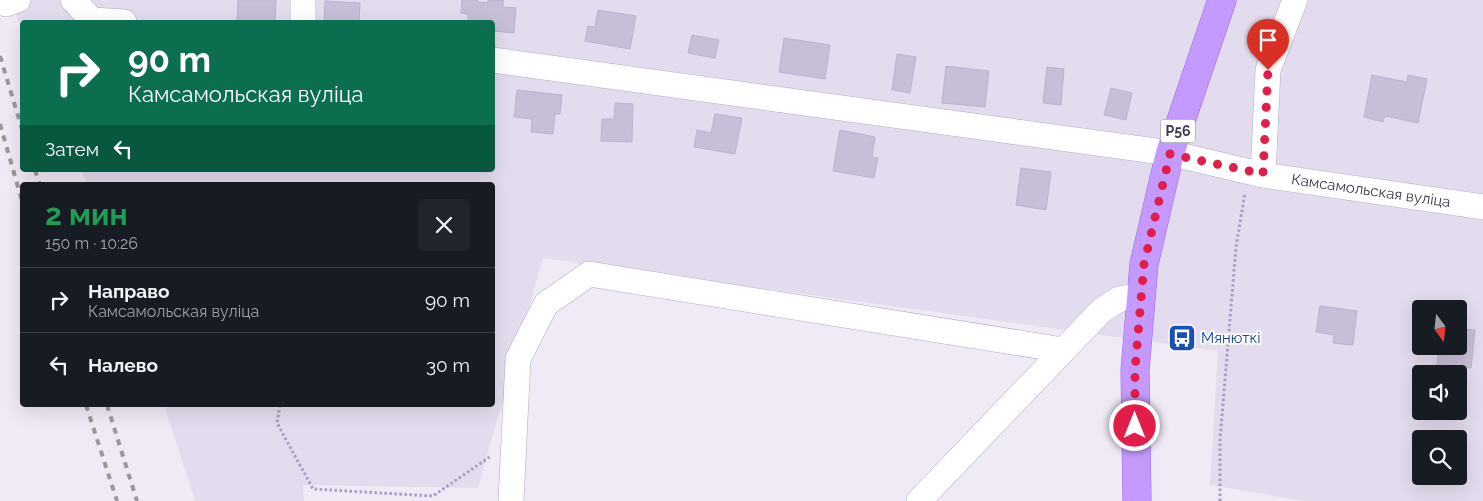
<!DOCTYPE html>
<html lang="ru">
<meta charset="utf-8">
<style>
body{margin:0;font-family:Raleway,sans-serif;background:#20242c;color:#f1f3f6;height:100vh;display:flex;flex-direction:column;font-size:19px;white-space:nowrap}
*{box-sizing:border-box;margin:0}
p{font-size:16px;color:#9ea1a6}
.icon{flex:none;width:28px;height:28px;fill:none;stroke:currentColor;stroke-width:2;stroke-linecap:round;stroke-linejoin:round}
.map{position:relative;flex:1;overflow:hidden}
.drawer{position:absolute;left:20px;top:182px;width:475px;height:225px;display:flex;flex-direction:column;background:#171b24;border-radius:5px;box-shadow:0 5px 20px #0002}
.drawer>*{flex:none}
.top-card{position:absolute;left:20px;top:20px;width:475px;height:152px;border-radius:5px;box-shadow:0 5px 20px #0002;background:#0b6e4f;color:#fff;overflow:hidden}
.needle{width:32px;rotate:165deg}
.tools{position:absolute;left:1412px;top:300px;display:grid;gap:10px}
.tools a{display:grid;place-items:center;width:55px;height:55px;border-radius:5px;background:#171b24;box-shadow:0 5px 20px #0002;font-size:25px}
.pin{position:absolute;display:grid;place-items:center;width:42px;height:42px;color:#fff;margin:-51px -21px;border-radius:50% 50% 50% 0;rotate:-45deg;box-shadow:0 0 5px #0007}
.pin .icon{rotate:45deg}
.me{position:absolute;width:55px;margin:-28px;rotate:0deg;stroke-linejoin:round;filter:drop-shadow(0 0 4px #0008)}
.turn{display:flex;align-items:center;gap:18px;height:105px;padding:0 25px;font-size:22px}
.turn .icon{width:65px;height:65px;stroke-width:2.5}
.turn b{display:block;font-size:35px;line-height:42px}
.then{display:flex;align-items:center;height:48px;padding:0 25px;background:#0003;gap:10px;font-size:19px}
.round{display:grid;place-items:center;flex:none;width:52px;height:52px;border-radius:5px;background:#20242c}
.head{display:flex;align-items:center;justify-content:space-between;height:85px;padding:0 25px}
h1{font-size:30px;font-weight:700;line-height:38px;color:#1e9e55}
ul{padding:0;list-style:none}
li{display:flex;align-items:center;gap:15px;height:65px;padding:0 25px;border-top:1px solid #363941}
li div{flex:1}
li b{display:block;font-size:19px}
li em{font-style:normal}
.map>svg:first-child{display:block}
.residential{fill:#e3dcee;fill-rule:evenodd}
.building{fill:#c7bfd8;stroke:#bcb1d3}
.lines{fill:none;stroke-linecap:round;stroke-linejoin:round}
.minor-casing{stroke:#b3acc2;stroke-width:26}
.major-casing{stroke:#9b63eb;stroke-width:29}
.path{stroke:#ab9cc5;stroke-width:3;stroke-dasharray:2.5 2.5;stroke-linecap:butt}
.minor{stroke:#fff;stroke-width:25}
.major{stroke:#c59aff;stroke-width:28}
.rail{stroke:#999;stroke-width:4;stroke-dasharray:6 6;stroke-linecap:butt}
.route{stroke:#e11d48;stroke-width:9;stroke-dasharray:0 16.2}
.labels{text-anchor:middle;stroke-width:4;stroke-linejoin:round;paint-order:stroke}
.shield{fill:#fff;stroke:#777380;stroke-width:1}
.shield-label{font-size:14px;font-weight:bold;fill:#3d374a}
.street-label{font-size:15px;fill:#3d374a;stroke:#fff}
.transit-label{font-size:15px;fill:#164399;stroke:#fff;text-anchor:start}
</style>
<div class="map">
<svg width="1483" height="501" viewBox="0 0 1483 501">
<rect width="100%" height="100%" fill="#efeaf6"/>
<path class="residential" d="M10,0H1483V501H1304L1210,485L1218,351L543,258L478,488L303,485L304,501H195L164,405H492V185H87L81,170H492V22H22V29ZM1421,309H1459V346H1421ZM1421,374H1459V411H1421ZM1421,439H1459V476H1421Z"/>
<g class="building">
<path d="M238,0H276L275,21L237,20Z"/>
<path d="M462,0H478L477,2L488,3V0H503V7L516,8L514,33L492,31V22H468V14L461,13Z"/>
<path d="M325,1L360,3L359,22H324Z"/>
<path d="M598,10L636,16L630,49L585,41L588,26L595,27Z"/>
<path d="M692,35L719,40L715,58L688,53Z"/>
<path d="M784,38L830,45L825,79L779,72Z"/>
<path d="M897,54L916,57L910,93L892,90Z"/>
<path d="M946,66L989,71L985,107L942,103Z"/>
<path d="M1047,67L1064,69L1061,105L1043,103Z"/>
<path d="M1372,75L1407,82L1408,75L1427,79L1418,123L1385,116L1383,122L1364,117Z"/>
<path d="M1111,88L1132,93L1126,120L1104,115Z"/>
<path d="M517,90L562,95L560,114H555L553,134L531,132L532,119L514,117Z"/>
<path d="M615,103L633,104L632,142L601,141L602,119H614Z"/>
<path d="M715,114L742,118L735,154L694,147L697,130L711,133Z"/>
<path d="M840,130L875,137L872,157L878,158L874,178L833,171Z"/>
<path d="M1021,168L1051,172L1046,210L1016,205Z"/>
<path d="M1320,306L1357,311L1353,345L1333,343L1334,335L1316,332Z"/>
<path d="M1459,329L1475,330L1471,368L1437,365L1439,346H1459Z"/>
</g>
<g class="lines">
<g class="minor-casing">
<g id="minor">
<path d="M73,0L92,20L124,22"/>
<path d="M303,0V22"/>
<path d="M6,4L18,0"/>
<path id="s1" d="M492,60L1170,153L1263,175L1483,207"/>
<path d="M1263,175L1268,70L1295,0"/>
<path d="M511,501L518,359L546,304L589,274L1063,350"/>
<path d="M919,501L1101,311L1119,299L1141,295"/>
</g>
</g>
<g class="major-casing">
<path id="major" d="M1137,501L1135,370L1144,264L1170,153L1222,0"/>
</g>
<g class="path">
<path d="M280,405L277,423L313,489L433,496L491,456"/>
<path d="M1220,501V440L1236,247L1245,193"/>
</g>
<use href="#minor" class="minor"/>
<use href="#major" class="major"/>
<g class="rail">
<path d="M0,56L22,129"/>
<path d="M0,124L22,201"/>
<path d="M35,170L40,185"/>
<path d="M86,405L117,501"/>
<path d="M107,405L137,501"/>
</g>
</g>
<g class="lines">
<path class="route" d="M1135,426V370L1144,264L1170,154L1263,174L1268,70"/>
</g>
<defs>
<g id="bus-square" transform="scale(1.4375)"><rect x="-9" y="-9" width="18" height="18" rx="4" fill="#1a4fb4" stroke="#fff"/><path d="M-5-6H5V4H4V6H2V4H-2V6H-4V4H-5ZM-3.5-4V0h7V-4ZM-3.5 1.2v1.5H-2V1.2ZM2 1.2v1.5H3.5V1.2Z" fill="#fff"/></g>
</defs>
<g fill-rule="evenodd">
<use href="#bus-square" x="1182" y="338"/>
</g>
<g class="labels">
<rect class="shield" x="1160.5" y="119.5" width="35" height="23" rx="4"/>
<g class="shield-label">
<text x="1178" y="136">Р56</text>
</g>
<g class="street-label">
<text dy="5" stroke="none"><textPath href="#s1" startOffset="889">Камсамольская вуліца</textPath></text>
</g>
<g class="transit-label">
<text x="1201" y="343">Мянюткі</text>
</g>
</g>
</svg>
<div class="tools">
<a><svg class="needle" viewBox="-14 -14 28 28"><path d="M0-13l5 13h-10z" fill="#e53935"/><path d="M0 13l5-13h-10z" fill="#9ea1a6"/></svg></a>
<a><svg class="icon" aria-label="sound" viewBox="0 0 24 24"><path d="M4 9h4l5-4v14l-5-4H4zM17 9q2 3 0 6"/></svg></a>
<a><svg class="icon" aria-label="search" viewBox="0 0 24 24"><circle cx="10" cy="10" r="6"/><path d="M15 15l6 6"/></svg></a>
</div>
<div class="pin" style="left:1268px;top:70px;background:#d93025"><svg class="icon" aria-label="arrive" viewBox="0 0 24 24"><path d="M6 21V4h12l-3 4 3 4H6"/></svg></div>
<svg class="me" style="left:1135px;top:426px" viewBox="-20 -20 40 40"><circle r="17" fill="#e11d48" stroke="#fff" stroke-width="3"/><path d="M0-11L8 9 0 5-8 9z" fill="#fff"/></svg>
<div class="top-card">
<div class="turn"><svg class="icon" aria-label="right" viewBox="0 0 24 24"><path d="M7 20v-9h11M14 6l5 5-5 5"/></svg><div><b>90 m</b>Камсамольская вуліца</div></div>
<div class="then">Затем<svg class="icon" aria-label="left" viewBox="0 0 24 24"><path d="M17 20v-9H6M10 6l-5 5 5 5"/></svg></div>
</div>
<section class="drawer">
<div class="head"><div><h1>2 мин</h1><p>150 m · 10:26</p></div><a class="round"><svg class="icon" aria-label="close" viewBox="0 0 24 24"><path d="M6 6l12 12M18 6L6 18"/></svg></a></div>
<ul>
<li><svg class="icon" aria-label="right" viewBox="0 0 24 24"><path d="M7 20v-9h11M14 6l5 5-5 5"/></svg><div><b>Направо</b><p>Камсамольская вуліца</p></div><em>90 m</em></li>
<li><svg class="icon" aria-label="left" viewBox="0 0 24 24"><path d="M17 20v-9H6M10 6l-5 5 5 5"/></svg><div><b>Налево</b></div><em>30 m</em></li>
</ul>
</section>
</div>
